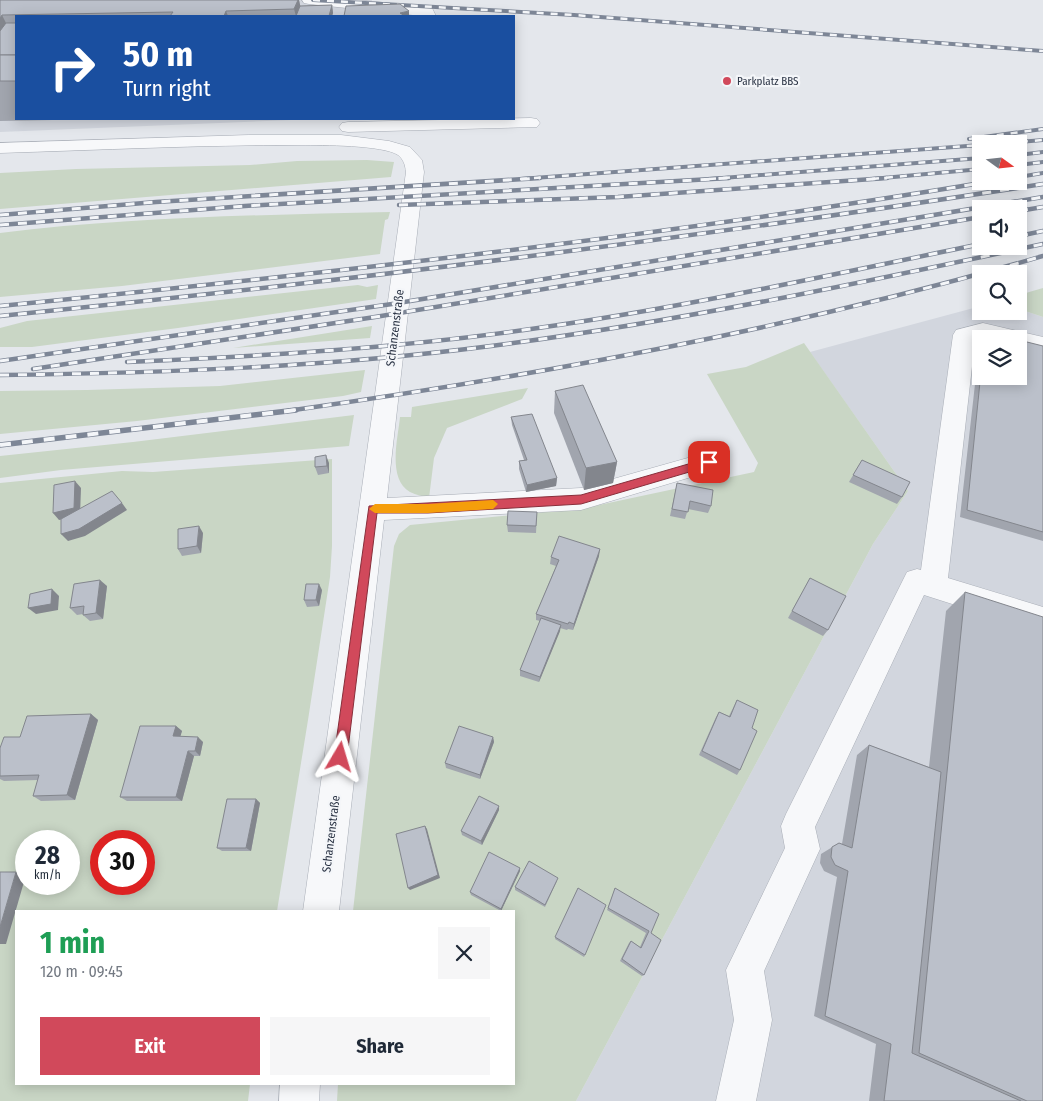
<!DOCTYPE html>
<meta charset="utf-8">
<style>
body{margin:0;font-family:"Fira Sans Condensed",sans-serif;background:#f6f6f7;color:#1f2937;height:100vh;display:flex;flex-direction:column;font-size:19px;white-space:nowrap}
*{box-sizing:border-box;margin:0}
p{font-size:16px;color:#747a83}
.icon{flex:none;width:28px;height:28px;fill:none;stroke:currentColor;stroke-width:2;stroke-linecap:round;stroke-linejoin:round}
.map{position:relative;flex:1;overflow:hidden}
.details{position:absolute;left:15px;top:910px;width:500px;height:175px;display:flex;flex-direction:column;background:#fff;border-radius:0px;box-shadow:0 2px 12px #0003}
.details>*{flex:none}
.hud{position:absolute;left:15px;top:15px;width:500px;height:105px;border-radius:0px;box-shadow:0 2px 12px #0003;background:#1a4fa0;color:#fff;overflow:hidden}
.needle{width:32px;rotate:105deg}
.fabs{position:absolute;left:972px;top:135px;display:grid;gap:10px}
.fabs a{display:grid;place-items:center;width:55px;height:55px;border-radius:0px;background:#fff;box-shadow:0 2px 12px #0003;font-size:25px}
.speed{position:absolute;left:15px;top:830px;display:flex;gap:10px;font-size:25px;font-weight:700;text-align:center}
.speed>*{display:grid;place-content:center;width:65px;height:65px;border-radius:50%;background:#fff;box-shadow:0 2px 12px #0003;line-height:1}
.speed small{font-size:12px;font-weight:400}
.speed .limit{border:8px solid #d22;background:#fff;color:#111}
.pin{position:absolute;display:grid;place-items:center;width:42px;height:42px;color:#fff;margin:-21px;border-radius:10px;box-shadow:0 2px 8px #0006}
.me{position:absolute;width:55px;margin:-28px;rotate:7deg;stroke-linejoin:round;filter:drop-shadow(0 0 4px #0008)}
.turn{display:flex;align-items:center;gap:18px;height:105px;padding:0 25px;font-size:22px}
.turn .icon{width:65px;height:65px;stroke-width:2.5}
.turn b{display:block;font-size:35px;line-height:42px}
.round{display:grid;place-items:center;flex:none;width:52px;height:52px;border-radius:0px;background:#f6f6f7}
.overview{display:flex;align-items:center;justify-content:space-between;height:85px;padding:0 25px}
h1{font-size:30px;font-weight:700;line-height:38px;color:#1e9e55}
.action{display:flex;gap:10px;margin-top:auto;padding:10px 25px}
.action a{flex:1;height:58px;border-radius:0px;background:#d1495b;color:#fff;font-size:20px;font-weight:700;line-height:58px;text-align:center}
.action a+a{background:#f6f6f7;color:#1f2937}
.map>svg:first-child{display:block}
.built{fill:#d2d6de;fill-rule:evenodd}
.green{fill:#c9d6c5;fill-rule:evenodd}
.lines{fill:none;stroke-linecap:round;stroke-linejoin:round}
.minor-casing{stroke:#a9aeb7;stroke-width:1}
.minor{fill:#f7f8fa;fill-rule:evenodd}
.rail-far2-casing{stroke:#7d8696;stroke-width:4}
.rail-far1-casing{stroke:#7d8696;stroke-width:4.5}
.rail-casing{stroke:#7d8696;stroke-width:5.5}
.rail-far2{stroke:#f4f6f9;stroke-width:2.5;stroke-dasharray:7;stroke-linecap:butt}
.rail-far1{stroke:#f4f6f9;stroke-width:3;stroke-dasharray:9;stroke-linecap:butt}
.rail{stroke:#f4f6f9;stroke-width:4;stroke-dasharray:11;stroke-linecap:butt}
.wall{fill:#a1a5ae}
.shaded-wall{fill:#83868d}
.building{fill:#bbc0ca;stroke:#83868d}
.route{fill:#d1495b;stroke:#882f3b}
.slow{fill:#f59e0b}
.poi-dot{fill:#d1495b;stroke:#f4f6f9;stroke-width:2}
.labels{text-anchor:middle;stroke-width:4.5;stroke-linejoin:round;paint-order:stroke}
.far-poi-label{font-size:11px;fill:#2b3445;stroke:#f4f6f9;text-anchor:start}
.street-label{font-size:12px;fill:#2b3445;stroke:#f4f6f9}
</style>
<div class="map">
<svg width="1043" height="1101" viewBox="0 0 1043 1101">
<rect width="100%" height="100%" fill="#e4e7ec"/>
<g class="built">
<path d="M0,0H372V2L413,6L412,16H16V119H316L0,132Z"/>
<path d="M981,306V311H1019V309L1043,317V1101H576L873,544L908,491L810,352ZM981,339H1019V376H981Z"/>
</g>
<g class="green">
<path d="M367,160L394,162L391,177L0,209V173L76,169L250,165L297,161Z"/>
<path d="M390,212L388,219L385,220L380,254L122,286L0,297V233C129,217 260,215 390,212Z"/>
<path d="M358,285L367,287L378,285L376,299L178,328L32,347H0V328L27,321Z"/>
<path d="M1043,288V317L1019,309V295Z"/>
<path d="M372,326L370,338L233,348Z"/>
<path d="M804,343L908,491L873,544L576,1101H337L338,1084H514V911H353L394,546L399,534L410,525L585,508L754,472L758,463L707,374L746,367Z"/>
<path d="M365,370L361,392L343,396L137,421L0,434V391L87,390L220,386Z"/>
<path d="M528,388L522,399L447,428L434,458L429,498C423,496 416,495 410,492C387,479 398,438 400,417H411L412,407Z"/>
<path d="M354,415L349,446L61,470L0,478V456L133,442Z"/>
<path d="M332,459V546L330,577L308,720L277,911H16V1084H250L248,1101H0V483L122,471L153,472ZM26,841H69V884H26ZM101,841H144V884H101Z"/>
</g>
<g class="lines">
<g class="minor-casing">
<g id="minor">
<path d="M302,0H356L427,7L432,8L436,16H422L309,4L304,3Z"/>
<path d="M531,118L537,119L540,123L537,127L348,132L342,131L339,127L342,123L348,122Z"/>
<path d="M249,135H341L389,141L410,147L422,160L424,172L387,498L581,488L709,452L718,455L722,462L718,469L581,510L384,520L339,911H303L406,172C405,165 404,160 398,155C383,145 321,145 301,145C200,145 100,150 0,153V143Z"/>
<path d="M983,323L1043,337V353L1019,348V339L975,340L948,578L1043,607V633L924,595L815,827L820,849L764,971L772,1020L756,1101H716L734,1020L726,970L785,848L781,826L786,814L907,572L917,569L921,570L953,335L956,330Z"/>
<path d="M280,1084H320L319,1101H279Z"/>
</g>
</g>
<use href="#minor" class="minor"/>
<g class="rail-far2-casing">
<g id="rail-far2">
<path d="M313,0L574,15L1043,51"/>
<path d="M969,139L1043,129"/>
<path d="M993,144L1043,140"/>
<path d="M1019,155L1043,152"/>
<path d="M1019,165L1043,162"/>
<path d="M1019,177L1043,173"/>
<path d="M520,179L981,145"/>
<path d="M709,179L981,158"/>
<path d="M872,179L981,169"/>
</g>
</g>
<g class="rail-far1-casing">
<g id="rail-far1">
<path d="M399,205L618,197L887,178"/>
<path d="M1019,211L1043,207"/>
<path d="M0,215L156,202L540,178"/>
<path d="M0,225L245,206L729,178"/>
<path d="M1019,236L1043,231"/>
<path d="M0,306C332,273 663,236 993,181"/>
<path d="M0,316C349,281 696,238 1043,184"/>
<path d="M0,361L392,304L1043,197"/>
<path d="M127,362C264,356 402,348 538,328C687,307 834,274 981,244"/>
<path d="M33,369L375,317L981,217"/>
<path d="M0,375C164,373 328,367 491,346C677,322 860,283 1043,244"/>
<path d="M287,411C542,375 796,328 1043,256"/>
</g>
</g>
<g class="rail-casing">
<path id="rail" d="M0,445L296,410"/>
</g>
<use href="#rail-far2" class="rail-far2"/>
<use href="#rail-far1" class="rail-far1"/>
<use href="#rail" class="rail"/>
</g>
<g class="wall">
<path d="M0,0H299L300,6L332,5L333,13L332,16H16V119H106L0,121Z"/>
<path d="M986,332L1014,339H981V376L1043,346V541L960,517L980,340Z"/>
<path d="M555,391L617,462L613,483L584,490L554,413Z"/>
<path d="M511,417L557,478L556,486L526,492L519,469V461L524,460L512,425Z"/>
<path d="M862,460L902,497L897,504L849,482Z"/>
<path d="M329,463V473L318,475L315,467Z"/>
<path d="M677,483L711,506L708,513L688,509L685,519L670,516Z"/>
<path d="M537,512L536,533L508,532L507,525Z"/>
<path d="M203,533L201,553L182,556L178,549Z"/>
<path d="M599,556L573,630L568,629L567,630L560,628V631L539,682L520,676V670L540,621L536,620V614L556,566L550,564L551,557Z"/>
<path d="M810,578L828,630L823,636L788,618Z"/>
<path d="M107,586L103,619L90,621L83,615V614L77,615L70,608Z"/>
<path d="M322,590L319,606L307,607L304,600Z"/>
<path d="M965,592L1043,1101H869L876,1044L814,1016L837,877L824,871L820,863L821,854L839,843L842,844L857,755L869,745L929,767L946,611Z"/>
<path d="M737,700L752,728L740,770L737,775L699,755L716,717L719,712L729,716Z"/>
<path d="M91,714L98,720L75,800L41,801L33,796L38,780L4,781L0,779V748L20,737Z"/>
<path d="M176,726L182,731L180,736L203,742L200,756H194L182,801H127L120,797Z"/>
<path d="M493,737L494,742L480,779L446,768L445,763Z"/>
<path d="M256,799L260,803L251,851H222L217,848Z"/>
<path d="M499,806V810L482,845L462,835L461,831Z"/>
<path d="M520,868V871L501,911L471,895L470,892Z"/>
<path d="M557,881L545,907L515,890V887Z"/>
<path d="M578,888L585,955L584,957L555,939Z"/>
<path d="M615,888L651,933L644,975L642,976L620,961L629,943L631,941L640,947L646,933L607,910L614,891Z"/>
</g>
<g class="shaded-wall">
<path d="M298,0H299L302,14L296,16L294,9Z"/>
<path d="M332,5L333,13L332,16H329Z"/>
<path d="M226,11L228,16H224Z"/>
<path d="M409,11V16H401L400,13Z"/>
<path d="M2,15L10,31L0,45V18Z"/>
<path d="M326,455L329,463V473L327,466Z"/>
<path d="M617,462L613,483L584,490L586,468Z"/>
<path d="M557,478L556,486L526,492L527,485Z"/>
<path d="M75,481L81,488L80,516L59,520L53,513Z"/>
<path d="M122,503L127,510L85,536L68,541L61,534Z"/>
<path d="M199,526L203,533L201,553L197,546Z"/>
<path d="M600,549L599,556L573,630L574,624Z"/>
<path d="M100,580L107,586L103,619L96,613Z"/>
<path d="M319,584L322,590L319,606L316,600Z"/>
<path d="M52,589L59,596L58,610L36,614L28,608Z"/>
<path d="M561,625L560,631L539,682L540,677Z"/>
<path d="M91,714L98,720L75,800L67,795Z"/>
<path d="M176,726L182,731L179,741L173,736Z"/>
<path d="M198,737L203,742L200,756L195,751Z"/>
<path d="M493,737L494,742L480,779V775Z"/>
<path d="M188,751L194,756L182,801L176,797Z"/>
<path d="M256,799L260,803L251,851L246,848Z"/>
<path d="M499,806V810L482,845L481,841Z"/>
<path d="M425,826L427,829L440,878L410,890L408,888Z"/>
<path d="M520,868V871L501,911V909Z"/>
<path d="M16,872L26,875L6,944H0V927Z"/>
</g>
<g class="building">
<path d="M0,0H298L294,9L226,11L224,16H170L173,12L2,15L0,18Z"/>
<path d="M400,4L409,11L400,13L405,16H344L346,6Z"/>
<path d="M332,5L329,16H296L300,6Z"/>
<path d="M6,23H16V55H0V31Z"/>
<rect x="0" y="55" width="16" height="26"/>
<path d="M986,332L1014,339H985Z"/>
<path d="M1019,340L1043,346V532L967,510L981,372V376H1019Z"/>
<path d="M583,385L617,462L586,468L555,391Z"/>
<path d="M532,414L557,478L527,485L519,461L527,460L511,417Z"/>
<path d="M326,455L327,466L315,467V457Z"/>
<path d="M862,460L910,482L902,497L853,475Z"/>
<path d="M75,481L74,508L53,513L54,485Z"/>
<path d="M677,483L713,490L711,506L690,501L688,512L672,509Z"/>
<path d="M112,491L122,503L79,529L61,534V519Z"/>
<path d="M508,511L537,512L536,526L507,525Z"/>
<path d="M199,526L197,546L178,549V529Z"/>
<path d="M559,536L600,549L574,624L569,622L568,624L536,614L559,560L551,557Z"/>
<path d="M810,578L846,596L828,630L792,611Z"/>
<path d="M100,580L96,613L83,615L84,606L70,608L74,584Z"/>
<path d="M306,584H319L316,600H304Z"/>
<path d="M52,589L51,604L28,608L30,594Z"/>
<path d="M965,592L1043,617V1101H1027L919,1053Z"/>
<path d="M541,618L561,625L540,677L520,670Z"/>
<path d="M737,700L758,710L752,728L757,731L740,770L702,751L719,712L730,717Z"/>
<path d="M91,714L67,795L33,796L39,775L0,776V748L4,737H20L27,716Z"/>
<path d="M140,726H176L173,736L198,737L195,751H188L176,797H120Z"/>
<path d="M459,726L493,737L480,775L445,763Z"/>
<path d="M869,745L941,772L912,1053L1021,1101H884L891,1044L825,1016L848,871L835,865L831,857L832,847L839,843L852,848Z"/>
<path d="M479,796L499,806L481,841L461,831Z"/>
<path d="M227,799H256L246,848H217Z"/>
<path d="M425,826L438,875L408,888L396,834Z"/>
<path d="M489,852L520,868L501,909L470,892Z"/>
<path d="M529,861L558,878L545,905L515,887Z"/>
<path d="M0,872H16L0,927Z"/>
<path d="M578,888L606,905L585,955L555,937Z"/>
<path d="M615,888L659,914L651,933L661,940L644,975L622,959L631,941L641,948L649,931L608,908Z"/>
</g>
<path class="route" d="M709,458L713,459L714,462L713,465L581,504L428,513H377L347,757L345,762L340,764L336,762L334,757L369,506L581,495Z"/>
<path class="slow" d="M493,500L498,504L493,509L428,513H375L369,509L375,504H428Z"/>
<circle class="poi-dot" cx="727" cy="81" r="5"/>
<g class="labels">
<g class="far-poi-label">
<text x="737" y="85">Parkplatz BBS</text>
</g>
<g class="street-label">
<text transform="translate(395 328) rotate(-83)" y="4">Schanzenstraße</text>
<text transform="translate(331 834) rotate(-83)" y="4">Schanzenstraße</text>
</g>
</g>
</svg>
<div class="fabs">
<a><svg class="needle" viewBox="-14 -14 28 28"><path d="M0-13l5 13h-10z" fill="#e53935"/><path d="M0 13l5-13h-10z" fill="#747a83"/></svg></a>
<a><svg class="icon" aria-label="sound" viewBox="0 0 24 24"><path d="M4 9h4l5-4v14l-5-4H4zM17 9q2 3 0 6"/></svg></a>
<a><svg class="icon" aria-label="search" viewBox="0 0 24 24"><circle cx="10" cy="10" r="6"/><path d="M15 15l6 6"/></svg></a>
<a><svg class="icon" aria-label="layers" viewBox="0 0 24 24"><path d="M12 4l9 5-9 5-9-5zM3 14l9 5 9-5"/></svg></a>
</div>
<div class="speed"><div>28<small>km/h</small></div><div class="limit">30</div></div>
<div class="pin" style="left:709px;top:462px;background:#d93025"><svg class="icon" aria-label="arrive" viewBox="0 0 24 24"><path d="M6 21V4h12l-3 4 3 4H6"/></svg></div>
<svg class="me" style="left:340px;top:757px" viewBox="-20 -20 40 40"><path d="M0-17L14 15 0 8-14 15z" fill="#d1495b" stroke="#fff" stroke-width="4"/></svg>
<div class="hud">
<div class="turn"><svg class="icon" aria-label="right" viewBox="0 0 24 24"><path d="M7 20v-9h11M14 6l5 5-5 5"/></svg><div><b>50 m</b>Turn right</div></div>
</div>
<section class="details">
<div class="overview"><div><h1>1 min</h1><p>120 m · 09:45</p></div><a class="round"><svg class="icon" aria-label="close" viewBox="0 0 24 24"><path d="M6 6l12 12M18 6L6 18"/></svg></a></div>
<div class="action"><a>Exit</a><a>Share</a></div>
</section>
</div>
